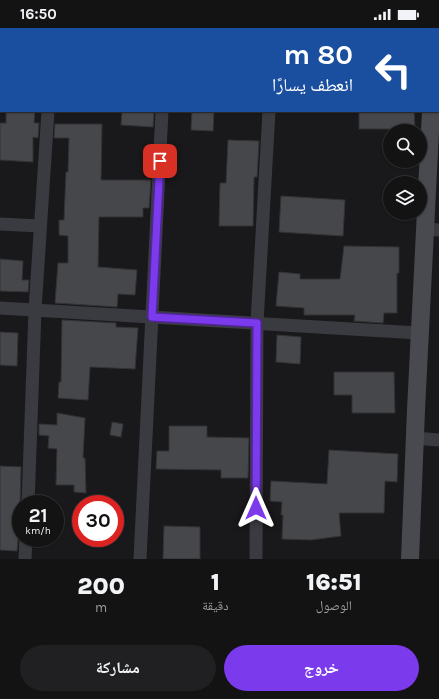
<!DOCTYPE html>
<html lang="ar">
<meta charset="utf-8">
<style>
body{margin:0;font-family:Karla,"Noto Naskh Arabic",sans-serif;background:#202022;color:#f1f3f6;direction:rtl;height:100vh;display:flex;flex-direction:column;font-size:15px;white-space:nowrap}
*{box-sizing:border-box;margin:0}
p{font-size:13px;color:#9d9ea0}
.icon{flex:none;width:22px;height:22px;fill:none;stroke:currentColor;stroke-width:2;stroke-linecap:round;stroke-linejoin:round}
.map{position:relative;height:531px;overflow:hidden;direction:ltr}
.details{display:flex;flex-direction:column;background:#131314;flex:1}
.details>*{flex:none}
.hud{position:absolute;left:0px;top:0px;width:439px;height:84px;box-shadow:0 1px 3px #0004,0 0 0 1px #323234;direction:rtl;background:#1a4fa0;color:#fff;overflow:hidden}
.buttons{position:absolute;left:383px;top:96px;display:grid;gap:8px}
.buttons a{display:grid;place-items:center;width:44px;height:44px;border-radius:50%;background:#131314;box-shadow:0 1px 3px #0004,0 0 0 1px #323234;font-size:20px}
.speed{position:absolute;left:12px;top:467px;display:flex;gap:8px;font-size:20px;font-weight:700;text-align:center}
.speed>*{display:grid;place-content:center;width:52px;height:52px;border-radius:50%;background:#131314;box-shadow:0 1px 3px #0004,0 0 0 1px #323234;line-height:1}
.speed small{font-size:10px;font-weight:400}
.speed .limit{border:6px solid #d22;background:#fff;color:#111}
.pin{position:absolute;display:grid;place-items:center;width:34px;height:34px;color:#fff;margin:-17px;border-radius:8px;box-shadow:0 2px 6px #0006}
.me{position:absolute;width:44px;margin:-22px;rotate:0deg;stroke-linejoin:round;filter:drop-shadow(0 0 3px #0008)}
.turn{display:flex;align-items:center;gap:14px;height:84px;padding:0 20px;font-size:18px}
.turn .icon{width:52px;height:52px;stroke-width:2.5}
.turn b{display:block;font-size:28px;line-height:34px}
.eta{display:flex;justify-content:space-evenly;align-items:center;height:68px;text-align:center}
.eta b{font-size:24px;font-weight:800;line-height:28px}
.primary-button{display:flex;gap:8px;margin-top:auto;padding:8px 20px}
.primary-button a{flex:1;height:46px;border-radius:24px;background:#7c3aed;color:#fff;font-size:16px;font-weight:800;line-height:46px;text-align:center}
.primary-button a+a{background:#202022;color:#f1f3f6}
.status{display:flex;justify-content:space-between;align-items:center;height:28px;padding:0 20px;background:#131314;direction:ltr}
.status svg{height:11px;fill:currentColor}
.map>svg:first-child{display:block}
.building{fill:#46474b;stroke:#333337}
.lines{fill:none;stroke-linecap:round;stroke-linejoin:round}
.street{stroke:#3a3b40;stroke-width:13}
.secondary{stroke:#494a50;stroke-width:18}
.route-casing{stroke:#51269a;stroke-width:10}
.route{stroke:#7c3aed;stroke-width:7}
</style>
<div class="status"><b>16:50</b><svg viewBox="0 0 49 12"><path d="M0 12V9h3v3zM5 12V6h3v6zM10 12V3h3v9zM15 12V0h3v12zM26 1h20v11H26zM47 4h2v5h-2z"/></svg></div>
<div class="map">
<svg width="439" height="531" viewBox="0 0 439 531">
<rect width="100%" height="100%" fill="#19191b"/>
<g class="building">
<path d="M6,83H35L34,95H39L38,110L33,109V134L0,132V95H6Z"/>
<path d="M122,83H154L153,99L121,97Z"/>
<path d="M192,83H214L213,103L191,102Z"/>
<path d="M359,83H414L415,101H359Z"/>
<path d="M55,96H102L101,152H151L149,180H143V189H99L98,239L137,242L135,267L118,266L117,279L55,275L58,235H68V208L59,207V192H64L66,144H68L69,110H54Z"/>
<path d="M228,112L259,113L257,149H254L253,198H219L220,155H226Z"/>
<path d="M281,168L345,172L343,208L279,204Z"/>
<path d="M344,218L399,219V245H397V285H384L383,295L354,293L355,287H304V280L276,278L279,244L300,246V251H340Z"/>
<path d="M0,231L23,233L22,252H29L28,264L0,263Z"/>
<path d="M62,292L116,295V299L138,300L135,341L90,339L88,372L58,370L59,354H61Z"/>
<path d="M0,304L18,305L17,338L0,337Z"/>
<path d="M277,307L301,309L300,336L276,334Z"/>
<path d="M334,344H394L395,385H352V367H334Z"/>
<path d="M57,385L85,390L83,430H85L86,465L74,464V457H56L57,421L48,420L49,408L39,407V396L57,397Z"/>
<path d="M112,394L123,396L121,409L110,407Z"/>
<path d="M169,398H207V409L249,410L248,450H221V442L156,441L157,423H169Z"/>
<path d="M329,422L398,426L397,454L385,453L384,485H339L341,508L311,512L282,511L283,487H281L282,474L270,473L271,453L327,456Z"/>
<path d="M0,438L21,439L20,476L21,480L17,523L0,522Z"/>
<path d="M164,498L200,499V531H163Z"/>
</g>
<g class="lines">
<g class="street">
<path d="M54,1V0"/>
<path d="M166,1V0"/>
<path d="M273,1V0"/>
<path d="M0,196L40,198"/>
<path d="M426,201L439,202"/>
<path d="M0,280L419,305"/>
<path d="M415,410L439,412"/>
<path d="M28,476L35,282L48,83"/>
<path d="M25,531L26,510"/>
<path d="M140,531L162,83"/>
<path d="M256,531L257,295L269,83"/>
</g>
<g class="secondary">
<path d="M434,1L435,0"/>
<path d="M410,531L416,382L431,83"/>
</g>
</g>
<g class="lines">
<g class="route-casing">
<path id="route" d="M160,133L152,289L257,295L256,480"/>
</g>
<use href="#route" class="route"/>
</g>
</svg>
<div class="buttons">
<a><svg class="icon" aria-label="search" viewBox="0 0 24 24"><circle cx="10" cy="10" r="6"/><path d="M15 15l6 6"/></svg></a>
<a><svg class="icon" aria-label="layers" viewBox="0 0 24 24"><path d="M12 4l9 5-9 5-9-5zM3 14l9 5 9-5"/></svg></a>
</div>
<div class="speed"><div>21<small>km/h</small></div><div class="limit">30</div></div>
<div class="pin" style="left:160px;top:133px;background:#d93025"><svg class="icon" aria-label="arrive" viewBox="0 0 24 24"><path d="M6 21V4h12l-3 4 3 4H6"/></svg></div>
<svg class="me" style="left:256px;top:480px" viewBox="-20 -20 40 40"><path d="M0-17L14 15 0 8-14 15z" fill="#7c3aed" stroke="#fff" stroke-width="4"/></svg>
<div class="hud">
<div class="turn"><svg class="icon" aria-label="left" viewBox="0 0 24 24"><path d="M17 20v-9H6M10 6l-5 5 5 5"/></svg><div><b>80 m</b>انعطف يسارًا</div></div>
</div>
</div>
<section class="details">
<div class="eta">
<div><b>16:51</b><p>الوصول</p></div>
<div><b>1</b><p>دقيقة</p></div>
<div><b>200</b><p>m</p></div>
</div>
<div class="primary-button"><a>خروج</a><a>مشاركة</a></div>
</section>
